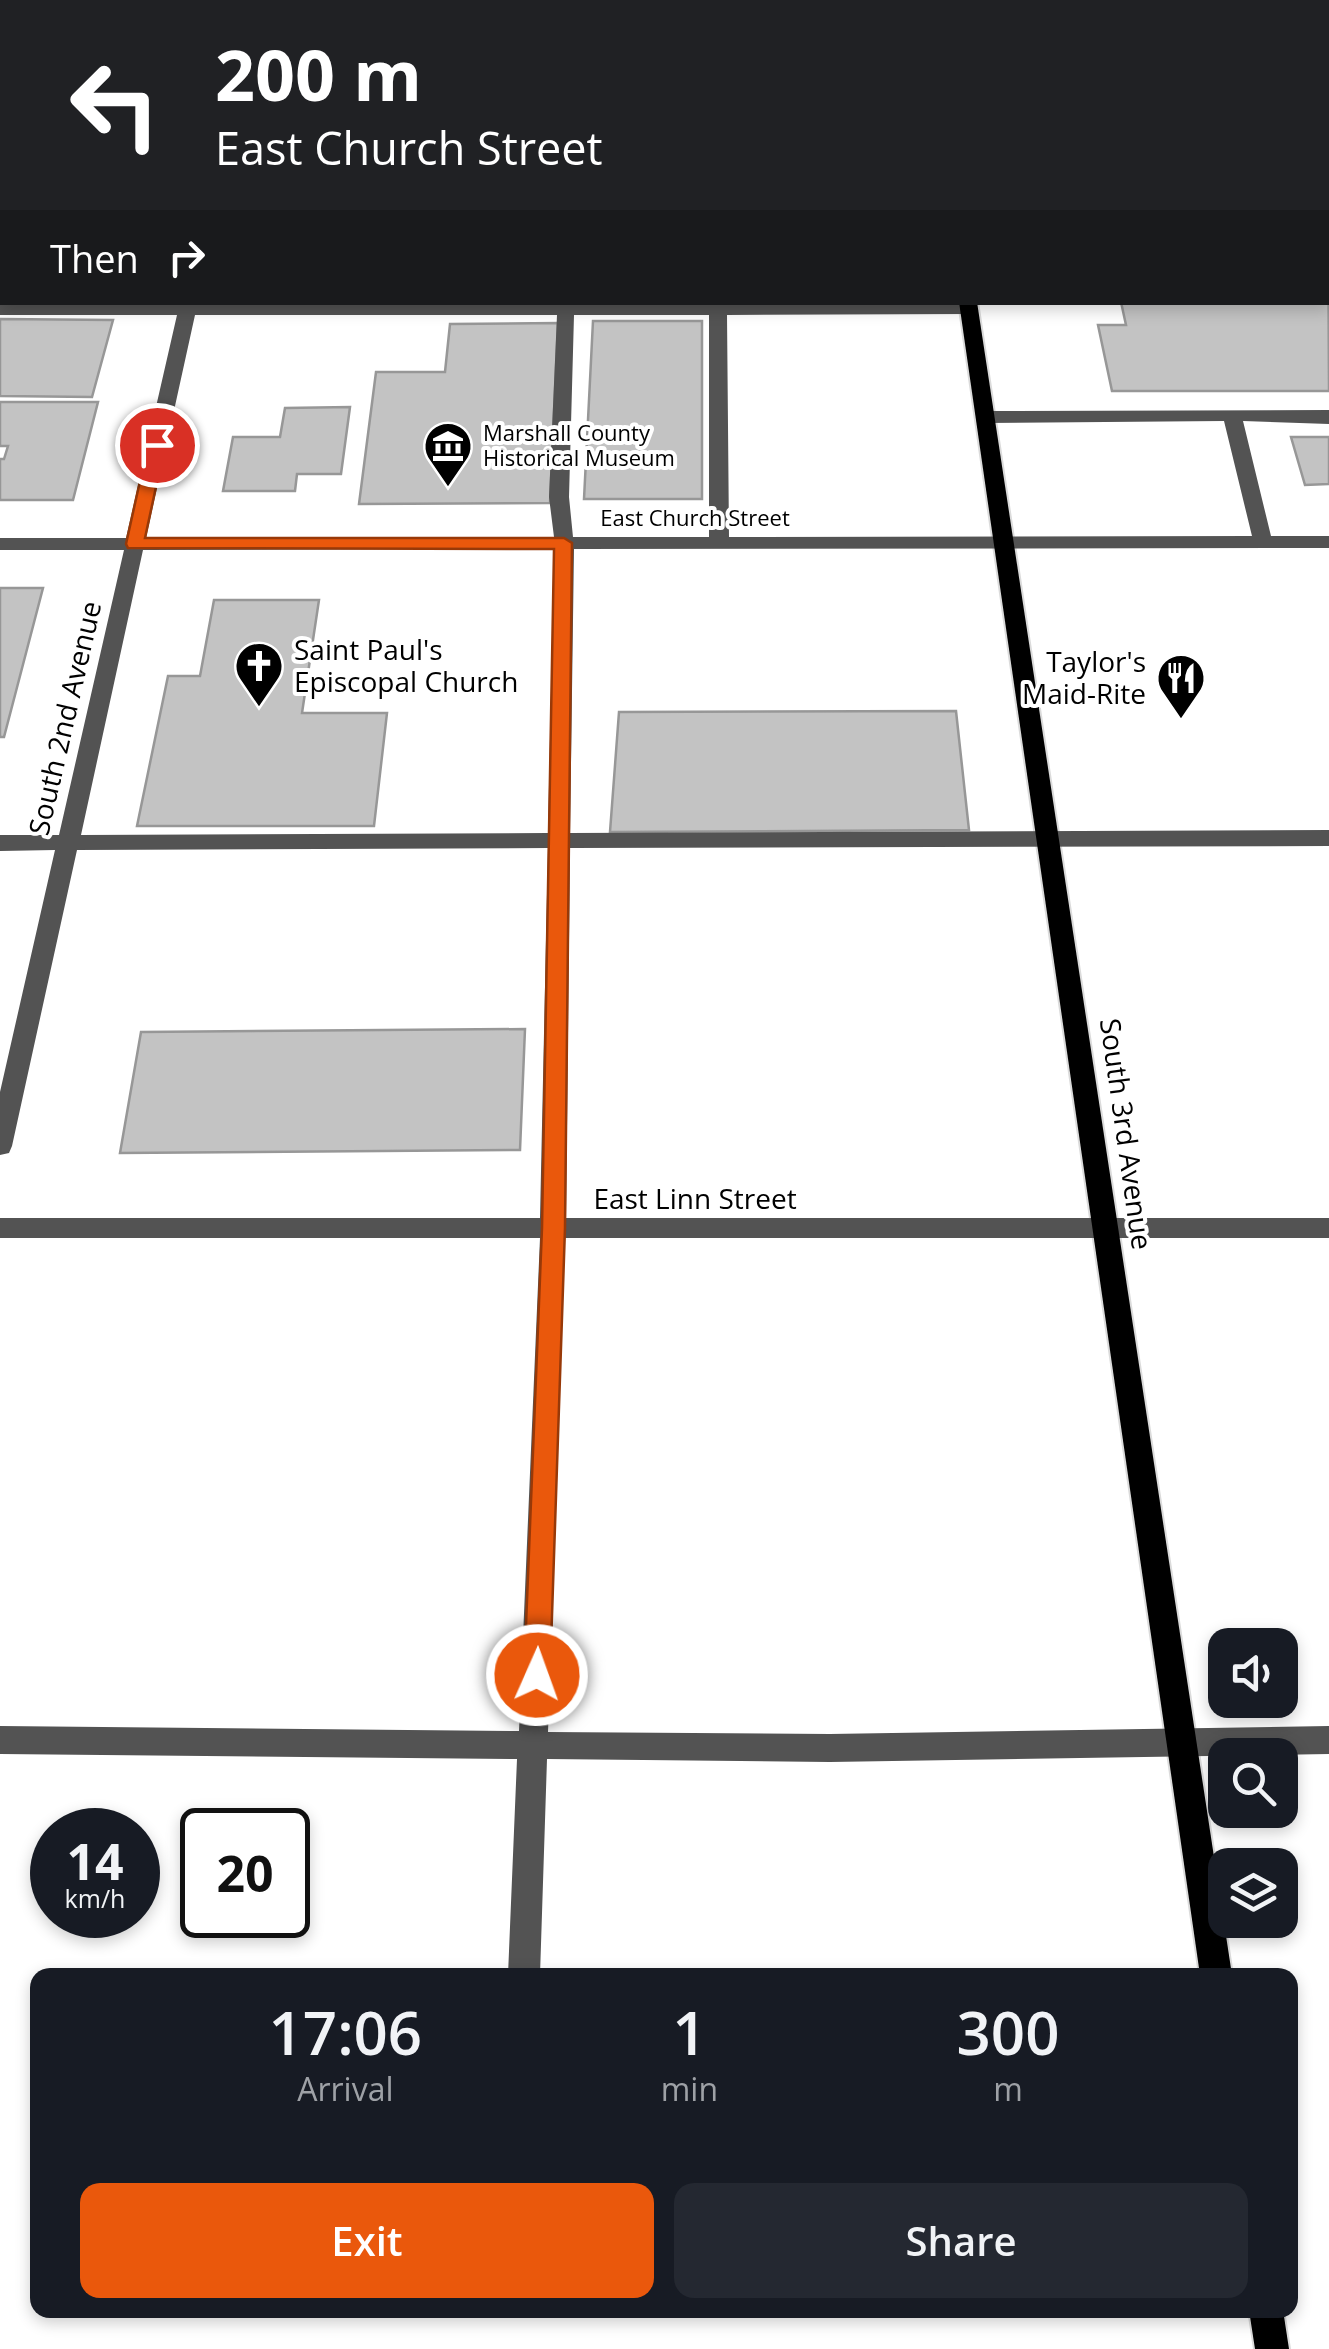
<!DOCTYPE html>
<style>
body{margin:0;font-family:"Open Sans",sans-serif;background:#242831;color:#f1f3f6;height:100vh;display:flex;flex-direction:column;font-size:38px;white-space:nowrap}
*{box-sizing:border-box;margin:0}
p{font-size:32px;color:#9ea1a6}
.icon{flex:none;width:55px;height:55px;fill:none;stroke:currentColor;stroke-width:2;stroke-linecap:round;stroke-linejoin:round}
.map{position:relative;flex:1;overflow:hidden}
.sheet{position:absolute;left:30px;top:1968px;width:1268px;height:350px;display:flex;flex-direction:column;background:#171b24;border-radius:20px;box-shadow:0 5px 15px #0003}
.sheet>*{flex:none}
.banner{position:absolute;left:0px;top:0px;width:1330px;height:305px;box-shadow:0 5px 15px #0003;background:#202124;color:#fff;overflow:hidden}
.buttons{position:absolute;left:1208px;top:1628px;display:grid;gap:20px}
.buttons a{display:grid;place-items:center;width:90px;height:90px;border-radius:20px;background:#171b24;box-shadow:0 5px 15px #0003;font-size:50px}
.speed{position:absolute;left:30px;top:1808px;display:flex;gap:20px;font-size:50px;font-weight:700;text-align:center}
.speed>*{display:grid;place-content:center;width:130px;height:130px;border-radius:50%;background:#171b24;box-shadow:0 5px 15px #0003;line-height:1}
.speed small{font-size:25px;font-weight:400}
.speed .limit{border:5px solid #111;border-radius:15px;background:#fff;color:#111}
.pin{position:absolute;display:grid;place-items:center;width:85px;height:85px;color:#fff;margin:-42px;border:5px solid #fff;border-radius:50%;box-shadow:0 2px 10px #0007}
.me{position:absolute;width:110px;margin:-55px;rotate:2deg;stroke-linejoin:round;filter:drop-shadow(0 0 8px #0008)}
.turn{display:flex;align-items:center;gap:35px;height:210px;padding:0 50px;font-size:45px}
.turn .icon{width:130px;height:130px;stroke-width:2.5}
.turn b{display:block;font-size:70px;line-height:85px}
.then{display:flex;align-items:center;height:95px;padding:0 50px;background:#0003;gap:20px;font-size:38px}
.eta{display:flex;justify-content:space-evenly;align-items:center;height:170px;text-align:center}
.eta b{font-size:60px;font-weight:600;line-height:70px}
.cta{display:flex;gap:20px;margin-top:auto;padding:20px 50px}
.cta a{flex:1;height:115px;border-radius:20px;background:#ea580c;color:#fff;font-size:40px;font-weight:600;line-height:115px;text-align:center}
.cta a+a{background:#242831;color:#f1f3f6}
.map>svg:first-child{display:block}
.building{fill:#c3c3c3;stroke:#979797;stroke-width:2.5}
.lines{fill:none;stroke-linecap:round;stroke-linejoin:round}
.major-casing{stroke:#dbdbdb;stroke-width:4}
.minor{fill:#535353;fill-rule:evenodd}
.major{fill:#000;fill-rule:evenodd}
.route{fill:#ea580c;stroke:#983908;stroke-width:2.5}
.labels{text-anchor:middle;stroke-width:8;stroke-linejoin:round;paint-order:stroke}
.far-poi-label{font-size:22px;fill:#000;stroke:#fff;text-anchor:start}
.far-street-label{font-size:22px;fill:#000;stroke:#fff}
.poi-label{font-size:28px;fill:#000;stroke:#fff;text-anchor:start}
.street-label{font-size:28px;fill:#000;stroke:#fff}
</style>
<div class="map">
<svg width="1329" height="2349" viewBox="0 0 1329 2349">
<rect width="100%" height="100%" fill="#fff"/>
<g class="building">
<path d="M0,0H196L2,2V75Z"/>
<path d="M397,0H579L397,2Z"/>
<rect x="595" y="0" width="117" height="2"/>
<path d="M1328,212L1329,391H1112L1098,325H1126L1121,302H1328Z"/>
<path d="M0,319L113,320L92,397L0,396Z"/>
<path d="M593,321H702V499H584Z"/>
<path d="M558,323L550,503L359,504L376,372H445L450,324Z"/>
<path d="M0,402H98L73,500H0V459H4L8,446H0Z"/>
<path d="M350,407L341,474H297L295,491H223L233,437H280L285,408Z"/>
<path d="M1291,437H1329V484L1305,485Z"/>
<path d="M0,588H43L4,737H0Z"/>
<path d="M214,600H319L302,713H387L374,826H137L168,676H200Z"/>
<path d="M956,711L969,830L610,832L619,712Z"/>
<path d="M525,1029L520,1150L120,1153L141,1032Z"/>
</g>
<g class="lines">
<g class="major-casing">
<g id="major">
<path d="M916,0H932V2H917Z"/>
<rect x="1328" y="102" width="1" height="10"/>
<rect x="0" y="103" width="2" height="10"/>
<path d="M959,302H977L1232,1975H1200Z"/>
<path d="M1249,2310H1283L1289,2349H1255Z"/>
</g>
</g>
<g class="minor">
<path d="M248,0H264V2H249Z"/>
<path d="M1013,0H1029V2H1014Z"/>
<path d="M1269,0H1285L1286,2H1271Z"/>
<path d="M180,302L975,305V313L969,314L727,315L729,537L1252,536L1224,421L985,423L976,417L985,411L1329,410V424L1243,421L1271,536H1329V548L574,549L570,833L1329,830V846L570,848L566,1218H1329V1238H565L548,1732L830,1734L1329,1726V1754L830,1762L547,1759L540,1975H508L517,1759L0,1754V1726L519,1731L540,1238H0V1218H540L548,848L77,850L12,1146L9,1153L0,1155V1092L55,850L0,851V835H59L124,550H0V538H126L177,315H0V305ZM195,315H557L549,497L554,537L146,538ZM574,315H709V537H573L569,497ZM554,549L548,833L81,835L143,550Z"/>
</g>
<use href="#major" class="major"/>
</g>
<path class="route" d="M157,440L165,445L145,538H564L572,543L565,1228L550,1675L546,1683L537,1687L528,1683L524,1675L542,1228L554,549L128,548L126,544L148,445Z"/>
<defs>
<g id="museum-pin" transform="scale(2.5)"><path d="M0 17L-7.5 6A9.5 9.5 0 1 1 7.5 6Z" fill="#000" stroke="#fff"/><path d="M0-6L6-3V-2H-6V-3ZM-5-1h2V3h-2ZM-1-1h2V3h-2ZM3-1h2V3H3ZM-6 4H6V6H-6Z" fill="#fff"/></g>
<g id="church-pin" transform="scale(2.5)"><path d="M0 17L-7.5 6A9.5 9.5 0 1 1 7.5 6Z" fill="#000" stroke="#fff"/><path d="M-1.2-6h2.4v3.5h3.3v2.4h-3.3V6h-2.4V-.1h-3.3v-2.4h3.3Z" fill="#fff"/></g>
<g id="restaurant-pin" transform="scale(2.5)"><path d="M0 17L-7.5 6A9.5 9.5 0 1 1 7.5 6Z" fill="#000" stroke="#fff"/><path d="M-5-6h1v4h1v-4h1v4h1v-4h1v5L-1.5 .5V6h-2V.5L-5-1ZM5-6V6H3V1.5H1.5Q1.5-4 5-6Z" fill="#fff"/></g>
</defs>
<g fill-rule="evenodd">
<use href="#museum-pin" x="448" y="446"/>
<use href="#church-pin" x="259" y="666"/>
<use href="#restaurant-pin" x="1181" y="678"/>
</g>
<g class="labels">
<g class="far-poi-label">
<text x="483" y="441">Marshall County<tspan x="483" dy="25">Historical Museum</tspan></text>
</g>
<g class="far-street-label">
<text x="695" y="526">East Church Street</text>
</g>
<g class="poi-label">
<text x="294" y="660">Saint Paul's<tspan x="294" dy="32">Episcopal Church</tspan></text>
<text x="1146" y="672" text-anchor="end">Taylor's<tspan x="1146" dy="32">Maid-Rite</tspan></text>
</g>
<g class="street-label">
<text transform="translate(65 718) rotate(-77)" y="10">South 2nd Avenue</text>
<text transform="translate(1126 1134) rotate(82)" y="10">South 3rd Avenue</text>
<text x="695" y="1209">East Linn Street</text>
</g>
</g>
</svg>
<div class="buttons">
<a><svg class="icon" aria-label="sound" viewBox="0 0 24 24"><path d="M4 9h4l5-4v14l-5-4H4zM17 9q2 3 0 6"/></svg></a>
<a><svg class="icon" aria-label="search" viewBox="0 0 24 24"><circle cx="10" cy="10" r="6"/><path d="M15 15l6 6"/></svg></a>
<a><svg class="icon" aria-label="layers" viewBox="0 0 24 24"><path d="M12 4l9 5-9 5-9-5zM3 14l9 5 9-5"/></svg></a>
</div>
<div class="speed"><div>14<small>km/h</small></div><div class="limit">20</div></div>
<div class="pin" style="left:157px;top:445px;background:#d93025"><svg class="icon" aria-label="arrive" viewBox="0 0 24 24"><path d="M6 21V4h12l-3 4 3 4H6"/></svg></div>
<svg class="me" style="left:537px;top:1675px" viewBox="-20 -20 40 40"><circle r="17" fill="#ea580c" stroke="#fff" stroke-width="3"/><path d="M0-11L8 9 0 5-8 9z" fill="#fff"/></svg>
<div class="banner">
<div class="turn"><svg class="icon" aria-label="left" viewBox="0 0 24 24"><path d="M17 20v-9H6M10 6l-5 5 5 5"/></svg><div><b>200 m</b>East Church Street</div></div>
<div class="then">Then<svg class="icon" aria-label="right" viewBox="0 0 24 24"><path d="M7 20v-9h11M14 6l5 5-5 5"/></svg></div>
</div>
<section class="sheet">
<div class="eta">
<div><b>17:06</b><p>Arrival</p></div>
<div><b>1</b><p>min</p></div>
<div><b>300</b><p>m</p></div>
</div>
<div class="cta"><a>Exit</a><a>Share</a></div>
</section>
</div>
